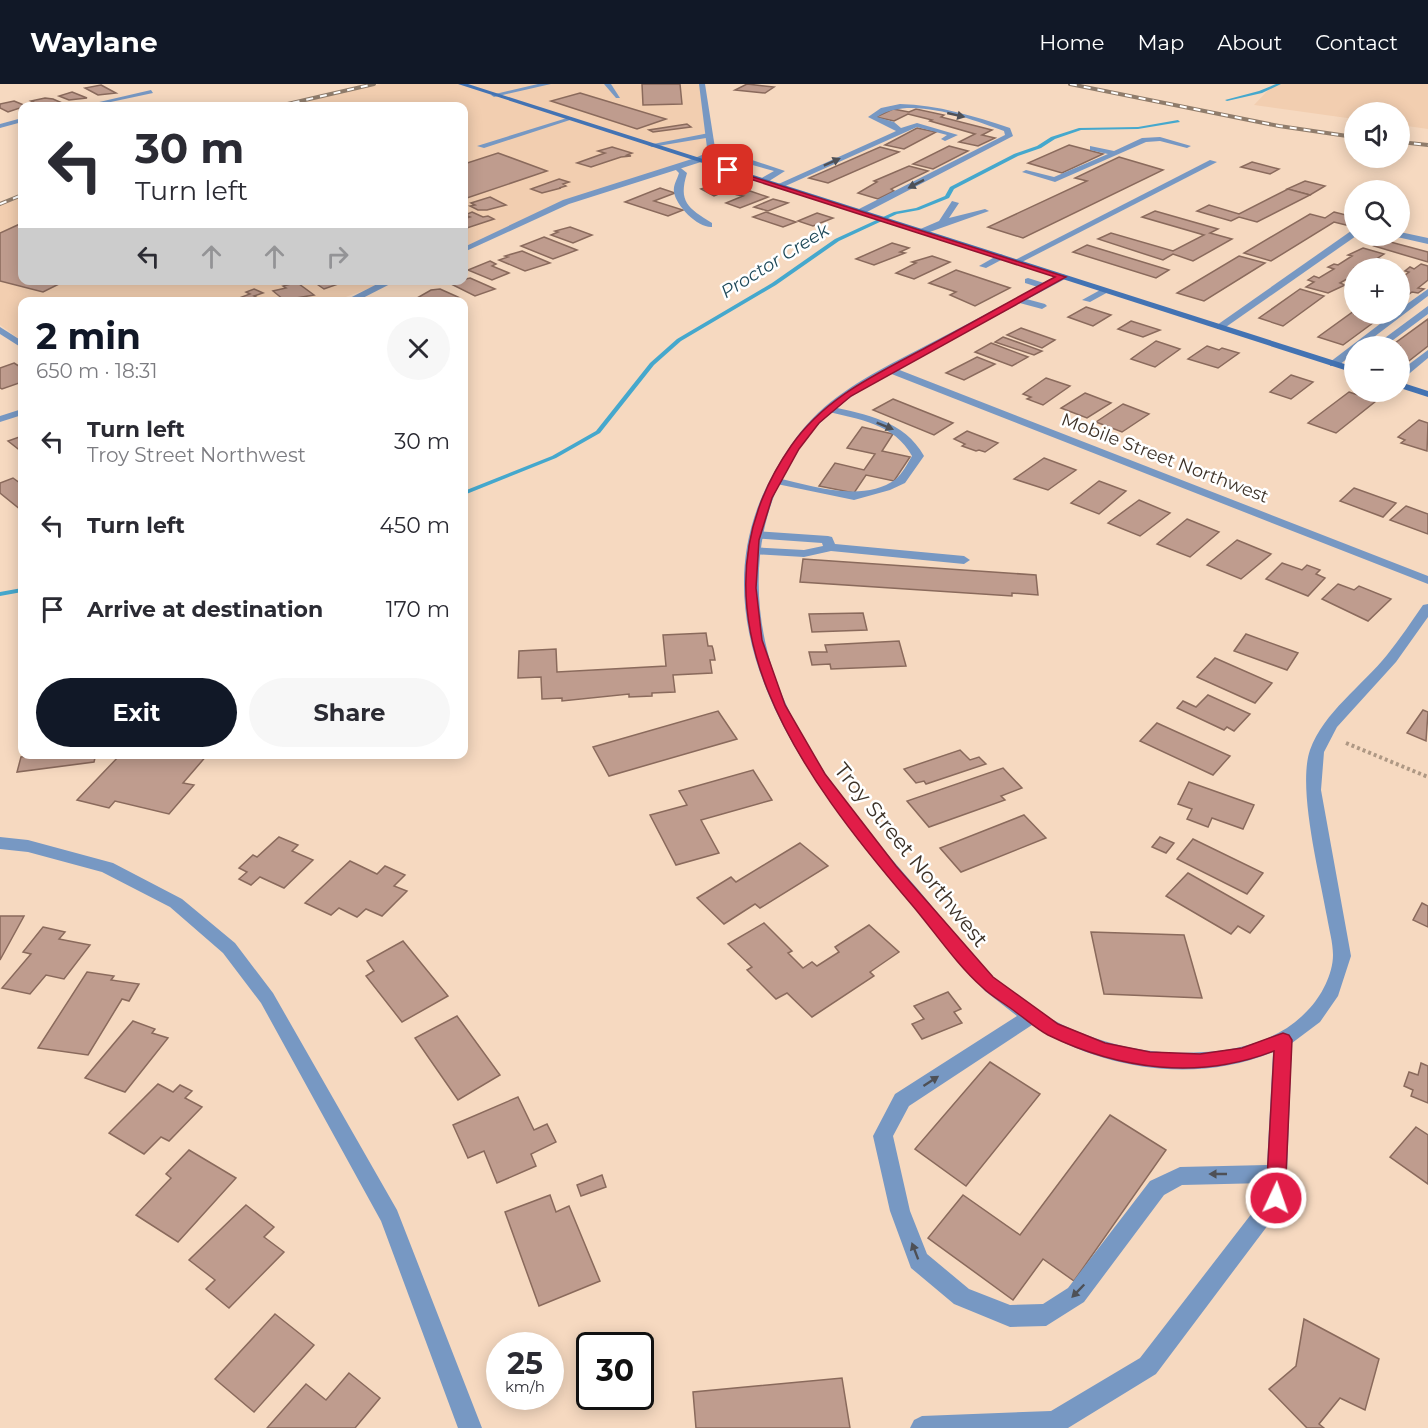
<!DOCTYPE html>
<meta charset="utf-8">
<style>
body{margin:0;font-family:Montserrat,sans-serif;background:#f7f7f7;color:#2b2b33;height:100vh;display:flex;flex-direction:column;font-size:22px;white-space:nowrap}
*{box-sizing:border-box;margin:0}
p{font-size:20px;color:#7c7c81}
.icon{flex:none;width:33px;height:33px;fill:none;stroke:currentColor;stroke-width:2;stroke-linecap:round;stroke-linejoin:round}
.map{position:relative;flex:1;overflow:hidden}
.side{position:absolute;left:18px;top:213px;width:450px;height:462px;display:flex;flex-direction:column;background:#fff;border-radius:12px;box-shadow:0 3px 15px #0003}
.side>*{flex:none}
.top-card{position:absolute;left:18px;top:18px;width:450px;height:183px;border-radius:12px;box-shadow:0 3px 15px #0003;background:#fff;color:#2b2b33;overflow:hidden}
.controls{position:absolute;left:1344px;top:18px;display:grid;gap:12px}
.controls a{display:grid;place-items:center;width:66px;height:66px;border-radius:50%;background:#fff;box-shadow:0 3px 15px #0003;font-size:30px}
.speed{position:absolute;left:486px;top:1248px;display:flex;gap:12px;font-size:30px;font-weight:700;text-align:center}
.speed>*{display:grid;place-content:center;width:78px;height:78px;border-radius:50%;background:#fff;box-shadow:0 3px 15px #0003;line-height:1}
.speed small{font-size:15px;font-weight:400}
.speed .limit{border:3px solid #111;border-radius:9px;background:#fff;color:#111}
.pin{position:absolute;display:grid;place-items:center;width:51px;height:51px;color:#fff;margin:-26px;border-radius:12px;box-shadow:0 3px 9px #0006}
.me{position:absolute;width:66px;margin:-33px;rotate:3deg;stroke-linejoin:round;filter:drop-shadow(0 0 4px #0008)}
.turn{display:flex;align-items:center;gap:21px;height:126px;padding:0 18px;font-size:27px}
.turn .icon{width:78px;height:78px;stroke-width:2.5}
.turn b{display:block;font-size:42px;line-height:51px}
.lanes{display:flex;align-items:center;height:57px;padding:0 18px;background:#0003;justify-content:center;gap:30px;direction:ltr}
.lanes .off{opacity:.35}
.round{display:grid;place-items:center;flex:none;width:63px;height:63px;border-radius:32px;background:#f7f7f7}
.summary{display:flex;align-items:center;justify-content:space-between;height:102px;padding:0 18px}
h1{font-size:36px;font-weight:700;line-height:45px;color:#111827}
.action{display:flex;gap:12px;margin-top:auto;padding:12px 18px}
.action a{flex:1;height:69px;border-radius:36px;background:#111827;color:#fff;font-size:24px;font-weight:700;line-height:69px;text-align:center}
.action a+a{background:#f7f7f7;color:#2b2b33}
ul{padding:0;list-style:none}
li{display:flex;align-items:center;gap:18px;height:84px;padding:0 18px}
li div{flex:1}
li b{display:block;font-size:22px}
li em{font-style:normal}
header{display:flex;align-items:center;gap:36px;box-sizing:border-box;height:84px;padding:0 30px;background:#111827;color:#fff}
header strong{font-size:28px}
nav{display:flex;gap:33px;margin-inline-start:auto;font-size:21px}
.map>svg:first-child{display:block}
.built{fill:#f2ceb0}
.lines{fill:none;stroke-linecap:round;stroke-linejoin:round}
.stream{fill:#45a8cd;fill-rule:evenodd}
.building{fill:#bf9c8e;stroke:#8a6a5c;stroke-width:1.5}
.path{stroke:#ae9884;stroke-width:4;stroke-dasharray:3 3;stroke-linecap:butt}
.lane{fill:#7798c3;fill-rule:evenodd}
.street{fill:#7798c3;fill-rule:evenodd}
.secondary{fill:#4373b3;fill-rule:evenodd}
.rail-casing{stroke:#8f7c6b;stroke-width:4}
.rail{stroke:#fff;stroke-width:2;stroke-dasharray:7;stroke-linecap:butt}
.oneway{fill:#4e5056}
.route{fill:#e11d48;stroke:#92132f;stroke-width:1.5}
.labels{text-anchor:middle;stroke-width:5;stroke-linejoin:round;paint-order:stroke}
.far-water-label{font-size:18px;font-style:italic;fill:#1e4858;stroke:#fff}
.far-street-label{font-size:18px;fill:#3c3127;stroke:#fff}
.street-label{font-size:21px;fill:#3c3127;stroke:#fff}
</style>
<header>
<strong>Waylane</strong>
<nav><a>Home</a><a>Map</a><a>About</a><a>Contact</a></nav>
</header>
<div class="map">
<svg width="1428" height="1344" viewBox="0 0 1428 1344">
<rect width="100%" height="100%" fill="#f6d9c0"/>
<g class="built">
<path d="M381,0H700L708,72L550,125L464,163V22H280L307,14Z"/>
<path d="M1274,0H1428V45L1400,41V28H1354V35L1254,21Z"/>
<path d="M22,113V196L389,197L335,217L22,218V257L0,241V121Z"/>
</g>
<g class="lines">
<g class="stream">
<path d="M1276,0H1281L1262,9L1227,17L1225,16L1259,7Z"/>
<path d="M1178,36L1180,38L1138,45L1081,46L1055,55L1041,64L1018,72L954,105L949,114L919,126L897,130L839,157L776,201L681,257L654,281L600,349L556,374L464,411V407L552,372L596,347L650,279L677,255L772,199L835,155L894,128L916,124L945,112L950,103L1014,70L1037,62L1051,53L1079,44L1138,43Z"/>
<path d="M22,504V508L0,512V508Z"/>
</g>
</g>
<g class="building">
<path d="M642,0H680L682,20L643,21Z"/>
<path d="M747,0L774,3L765,9L735,6Z"/>
<path d="M101,1L116,9L98,11L85,4Z"/>
<path d="M72,8L87,14L69,16L59,12Z"/>
<path d="M580,9L666,35L637,45L551,17Z"/>
<path d="M45,14L53,15L60,18L42,22L31,17Z"/>
<path d="M14,17L26,22L8,28L0,24V20Z"/>
<path d="M893,25L909,28L916,25L944,31L941,33L992,46L982,51L995,54L978,62L959,58L975,50L930,37L932,36L908,30L894,37L876,33Z"/>
<path d="M687,40L691,43L653,48L649,46Z"/>
<path d="M917,44L936,48L904,65L885,61Z"/>
<path d="M1069,61L1103,70L1062,89L1028,79Z"/>
<path d="M949,62L968,67L933,85L913,80Z"/>
<path d="M612,63L632,69L627,71L631,72L621,73L591,83L577,79L605,69L598,67Z"/>
<path d="M880,63L899,68L828,99L809,94Z"/>
<path d="M498,69L547,87L464,115V80Z"/>
<path d="M1119,73L1163,86L1023,154L988,143L1087,97L1075,94Z"/>
<path d="M1252,78L1279,85L1270,90L1241,83Z"/>
<path d="M909,82L928,87L891,105L894,107L878,115L858,109L877,98L874,97Z"/>
<path d="M559,95L569,98L563,100L566,102L559,104H561L542,109L531,105Z"/>
<path d="M727,97L742,102L728,110L721,109L714,112L701,105Z"/>
<path d="M1305,97L1325,102L1310,111L1287,105Z"/>
<path d="M660,104L675,109L654,117L683,126L668,132L625,118Z"/>
<path d="M1288,105L1310,111L1257,138L1239,133L1231,137L1197,127L1209,121L1239,130Z"/>
<path d="M750,107L768,113L740,124L726,119L743,112L738,111Z"/>
<path d="M490,113L506,121L487,126H478L470,122L475,121L471,119Z"/>
<path d="M773,115L788,119L768,127L754,123Z"/>
<path d="M1155,127L1218,145L1210,149L1232,155L1193,177L1173,170L1163,176L1098,155L1111,149L1173,167L1204,151L1142,133Z"/>
<path d="M472,128L483,133L488,132L494,135L467,144L464,142V135L470,133L465,131Z"/>
<path d="M766,128L796,138L783,143L753,133Z"/>
<path d="M1334,128L1354,133V143L1334,138L1271,177L1244,169L1310,130L1325,134Z"/>
<path d="M817,129L833,134L813,142L798,137Z"/>
<path d="M22,139V196H67L43,208L0,197V149Z"/>
<path d="M570,143L592,151L573,159L551,151L558,148L555,147Z"/>
<path d="M544,153L577,166L553,175L521,162Z"/>
<path d="M1383,156L1428,168V178L1374,162Z"/>
<path d="M892,159L909,164L900,168L905,169L874,181L856,175Z"/>
<path d="M1087,161L1169,186L1156,194L1073,168Z"/>
<path d="M1363,164L1384,170L1378,174L1382,176L1376,179L1372,178L1361,184H1354V191L1340,199L1345,201L1328,209L1306,203L1314,198L1308,196L1314,192L1319,194L1334,185L1328,183L1334,180L1338,181L1352,172L1348,171Z"/>
<path d="M522,167L550,179L525,187L499,176L508,173L505,172Z"/>
<path d="M932,172L950,178L914,195L896,189L916,179L912,178Z"/>
<path d="M1239,172L1265,179L1204,217L1177,209Z"/>
<path d="M490,177L496,180L492,182L509,189L492,196L468,186Z"/>
<path d="M1421,180L1428,182V196L1418,204L1424,205L1418,209L1412,208L1400,217L1406,219L1400,223V195L1409,188L1405,187L1410,183L1414,185Z"/>
<path d="M956,186L1010,204L975,222L950,211L956,208L929,199Z"/>
<path d="M470,194L495,205L475,212L449,199Z"/>
<path d="M311,196H345L347,197L324,205Z"/>
<path d="M291,200H299L314,211L284,216L273,207L286,204L283,202Z"/>
<path d="M254,205L263,209L254,212L265,218H243L245,217L239,214L250,210L246,208Z"/>
<path d="M440,205L458,213L447,218H424L417,214L431,206Z"/>
<path d="M1300,205L1324,212L1283,242L1259,234Z"/>
<path d="M1086,223L1111,231L1093,242L1068,233Z"/>
<path d="M1354,227V230H1385L1343,261L1318,253Z"/>
<path d="M1428,235V262L1405,280L1400,278V262H1391Z"/>
<path d="M1131,237L1160,246L1143,253L1118,245Z"/>
<path d="M1021,244L1055,256L1042,264L1007,251Z"/>
<path d="M1003,253L1042,267L1034,271L995,258Z"/>
<path d="M1156,257L1180,265L1155,283L1131,275Z"/>
<path d="M991,259L1028,273L1012,282L975,268Z"/>
<path d="M1207,262L1219,266L1222,264L1239,269L1218,284L1188,275Z"/>
<path d="M977,273L995,280L964,296L946,289Z"/>
<path d="M14,279L22,284V298L2,305L0,304V284Z"/>
<path d="M1291,291L1313,298L1291,315L1270,308Z"/>
<path d="M1046,294L1070,302L1043,321L1027,315L1031,313L1023,310Z"/>
<path d="M1349,308L1376,317L1336,349L1308,339Z"/>
<path d="M1085,309L1111,319L1087,334L1061,324Z"/>
<path d="M893,315L953,339L934,351L873,326Z"/>
<path d="M1123,320L1149,330L1122,348L1096,338Z"/>
<path d="M1419,336L1428,339L1427,367L1401,359L1405,356L1398,353Z"/>
<path d="M862,343L893,350L882,367L910,373L894,397L866,391L854,409L819,402L835,379L864,386L875,370L847,364Z"/>
<path d="M967,347L998,359L985,368L979,366L976,367L962,362L965,360L954,355Z"/>
<path d="M22,352V368L8,357Z"/>
<path d="M1044,374L1076,386L1048,406L1014,395Z"/>
<path d="M13,394L20,399H22L21,426L0,409V399Z"/>
<path d="M1099,397L1126,407L1099,430L1071,419Z"/>
<path d="M1354,404L1396,419L1383,433L1340,417Z"/>
<path d="M1139,416L1170,429L1140,452L1108,439Z"/>
<path d="M1406,422L1428,430V450L1390,436Z"/>
<path d="M1187,435L1219,448L1190,473L1157,460Z"/>
<path d="M1237,456L1271,470L1241,495L1207,481Z"/>
<path d="M803,475L1036,491L1038,511L1012,509V512L800,498Z"/>
<path d="M1282,479L1302,486L1307,481L1320,486L1316,490L1325,494L1308,512L1266,495Z"/>
<path d="M1338,500L1354,506L1359,502L1391,515L1368,537L1322,515Z"/>
<path d="M863,529L867,546L812,548L809,530Z"/>
<path d="M706,549L708,562H712L713,565L715,576H710L712,589L673,591L675,608L652,609V612L629,613V610L562,617V614L542,615L541,593L518,594L519,567L556,565L557,588L666,582L663,551Z"/>
<path d="M1246,550L1298,569L1287,586L1234,567Z"/>
<path d="M899,557L906,582L831,585L830,580L812,581L809,568H827L825,561Z"/>
<path d="M1215,574L1272,599L1255,619L1197,593Z"/>
<path d="M1208,611L1250,630L1234,647L1227,643L1224,646L1177,624L1183,617L1196,623Z"/>
<path d="M1423,626L1428,628L1426,657L1407,649Z"/>
<path d="M718,627L737,655L609,692L593,663Z"/>
<path d="M1157,639L1230,672L1213,691L1140,657Z"/>
<path d="M960,666L970,676L979,673L986,680L926,700L924,697L916,699L904,685Z"/>
<path d="M44,670H96L94,678L17,688L21,673Z"/>
<path d="M121,670H208L183,699L194,701L169,730L115,717L109,724L77,716Z"/>
<path d="M1003,684L1022,704L1001,712L1005,716L929,743L907,717Z"/>
<path d="M753,686L772,716L701,736L719,769L676,781L650,731L687,721L679,707Z"/>
<path d="M1189,698L1254,721L1243,745L1212,734L1208,743L1187,735L1192,725L1178,720Z"/>
<path d="M1024,731L1046,754L961,788L940,764Z"/>
<path d="M279,753L298,761L292,767L313,776L284,804L260,793L251,801L239,795L247,788L239,784L253,771L257,773Z"/>
<path d="M1160,753L1174,759L1166,769L1152,763Z"/>
<path d="M1193,755L1263,789L1247,810L1177,775Z"/>
<path d="M800,759L828,782L760,824L755,820L724,840L697,814L731,793L736,798Z"/>
<path d="M350,777L377,790L385,782L405,791L394,802L407,807L382,832L366,825L357,833L339,824L331,831L305,819Z"/>
<path d="M1188,789L1264,832L1250,849L1238,842L1231,850L1166,812Z"/>
<path d="M1422,819L1428,822V843L1413,836Z"/>
<path d="M0,832H24L0,876Z"/>
<path d="M764,839L792,867L788,869L803,884L812,878L817,882L839,868L835,863L869,841L899,868L870,888L874,892L812,933L787,909L776,915L747,886L752,883L728,860Z"/>
<path d="M43,843L65,848L59,855L90,861L64,895L46,891L30,910L2,904L31,870L23,868Z"/>
<path d="M1091,848L1184,851L1202,914L1104,910Z"/>
<path d="M403,857L448,912L402,938L366,892L374,887L367,877Z"/>
<path d="M87,888L114,892L111,896L139,900L129,917L122,915L88,971L38,964Z"/>
<path d="M948,908L961,925L954,928L962,939L922,955L912,940L924,935L914,922Z"/>
<path d="M457,932L500,991L458,1016L415,954Z"/>
<path d="M133,937L155,945L152,949L168,954L125,1008L85,994Z"/>
<path d="M990,978L1040,1010L966,1102L915,1065Z"/>
<path d="M1421,979L1428,982V1019L1411,1012L1413,1006L1404,1002L1409,988L1418,991Z"/>
<path d="M158,1000L173,1008L180,1001L192,1007L185,1014L202,1023L169,1057L161,1053L144,1070L109,1049Z"/>
<path d="M518,1013L534,1046L547,1040L556,1058L531,1070L536,1082L497,1099L484,1067L468,1074L453,1041Z"/>
<path d="M1110,1031L1166,1066L1074,1197L1043,1175L1013,1216L928,1154L963,1111L1020,1151Z"/>
<path d="M1416,1043L1428,1051V1100L1390,1073Z"/>
<path d="M189,1066L236,1094L178,1158L136,1131L171,1094L166,1090Z"/>
<path d="M602,1091L606,1103L581,1112L577,1101Z"/>
<path d="M550,1111L556,1128L569,1122L600,1197L539,1222L505,1128Z"/>
<path d="M246,1121L274,1143L264,1153L284,1168L229,1224L206,1205L215,1196L189,1176Z"/>
<path d="M275,1230L314,1261L254,1328L215,1295Z"/>
<path d="M1304,1235L1379,1275L1365,1326L1340,1314L1319,1340L1324,1344H1307L1269,1305L1296,1282Z"/>
<path d="M349,1289L380,1314L355,1344H267L306,1300L326,1316Z"/>
<path d="M842,1294L850,1344H696L693,1308Z"/>
</g>
<g class="lines">
<path class="path" d="M1346,659L1428,693"/>
<g class="lane">
<path d="M538,0H551L494,13L491,11Z"/>
<path d="M604,0H611L620,14H616Z"/>
<path d="M567,34L573,35L484,64L477,62Z"/>
<path d="M709,49L712,53L652,63L648,61Z"/>
<path d="M1160,53L1191,62L1187,64L1160,57L1146,58L1055,98L1022,88L1026,86L1054,93L1108,70L1090,66V62L1114,67L1142,54Z"/>
<path d="M707,63H713L785,87L766,99H760V95L774,87L749,80L725,88V84L741,77L707,67Z"/>
<path d="M1210,76L1217,78L1018,180L1011,178Z"/>
<path d="M677,81L687,89C678,118 688,124 712,139V143C698,144 676,122 674,108C673,101 677,96 679,89L673,83Z"/>
<path d="M952,117L959,119L949,134L985,125L989,127L924,150H918V146L939,137Z"/>
<path d="M1000,170L1003,171V175L986,184L979,182Z"/>
<path d="M1028,194L1047,200L1049,202L1044,205L1025,199V195Z"/>
<path d="M1102,205L1110,207L1090,218L1082,216Z"/>
<path d="M1019,213L1045,220L1047,222L1042,225L1016,218V214Z"/>
<path d="M1428,222V230L1385,262H1374Z"/>
<path d="M1428,266V274L1404,294L1400,295V287Z"/>
<path d="M829,322C866,331 904,336 924,372L905,399L890,406L854,416L772,399L770,397L776,394C812,401 862,420 896,395C902,390 908,379 912,372C895,340 858,335 825,327V323Z"/>
<path d="M755,447L828,452L832,453L835,460L964,472L970,476L964,480L831,467L804,473L753,470L747,466L749,463L804,466L823,462L822,459L751,454V448Z"/>
</g>
<g class="street">
<path d="M699,0H705L715,64L710,73L701,78L569,120L464,168V163L563,116L695,74L704,70L707,64Z"/>
<path d="M151,6L153,9L92,22H82Z"/>
<path d="M900,20C938,21 974,32 1010,44L1013,52L863,130H857V126L1005,51L1004,47C970,35 910,11 877,33L894,38L901,44L917,39L958,51L945,57L941,55L947,51L917,43L781,104L774,102L894,48L896,47L868,33L881,24Z"/>
<path d="M22,34V38L0,44V40Z"/>
<path d="M1351,147H1354L1356,152L1223,245H1217V241Z"/>
<path d="M1400,148L1428,154V160L1397,153Z"/>
<path d="M1062,190L1065,191V195L897,285L1428,492V500L889,289C861,305 832,324 810,350C749,424 746,525 782,611C811,679 860,739 908,794C937,826 962,863 993,893C1050,946 1126,974 1204,968C1241,966 1282,955 1308,926C1321,913 1333,890 1333,871C1333,859 1329,845 1327,833C1320,792 1297,704 1310,666C1324,628 1362,602 1387,571C1400,555 1411,538 1423,521L1428,520V533L1396,578L1337,643L1324,668L1321,706L1351,872L1338,912L1320,938L1292,959L1286,1114L1283,1121L1156,1290L1068,1344H910L914,1336L922,1332L1051,1327L1140,1274L1266,1111V1099L1182,1101L1164,1111L1084,1218L1046,1242L1010,1243L954,1220L911,1184L890,1127L873,1052L895,1010L1017,932L985,907L971,892C952,871 936,848 917,827C820,712 686,552 771,394C784,370 798,348 818,329C850,299 891,280 929,260C960,244 990,228 1020,212C1034,204 1048,195 1062,190ZM1032,941C1101,986 1196,1000 1273,968L1267,1081L1180,1083L1150,1097L1068,1204L1043,1220L1010,1221L969,1205L927,1170L910,1127L893,1052L909,1022Z"/>
<path d="M385,196H398L355,218H342Z"/>
<path d="M1428,205V212L1362,262H1354V269L1338,282H1330V278L1393,230H1400V225Z"/>
<path d="M0,243L22,257V264L0,250Z"/>
<path d="M22,325V331L0,338V332Z"/>
<path d="M0,753L28,756L113,779L182,815L235,859L273,909L397,1126L482,1344H458L381,1137L261,919L223,869L170,823L102,788L28,768L0,765Z"/>
</g>
<g class="secondary">
<path d="M458,0H468L1354,283V289Z"/>
<path d="M1400,298L1428,307V313L1400,304Z"/>
</g>
<g class="rail-casing">
<g id="rail">
<path d="M1070,0L1279,42L1354,53"/>
<path d="M279,22L374,0"/>
<path d="M1400,58L1428,61"/>
<path d="M0,120L22,111"/>
</g>
</g>
<use href="#rail" class="rail"/>
</g>
<defs><path id="oneway-solid" d="M-6-.8H1V-3.2L6.5 0L1 3.2V.8H-6Z" transform="scale(1.5)"/></defs>
<g class="oneway">
<use href="#oneway-solid" transform="translate(956 31) rotate(13)"/>
<use href="#oneway-solid" transform="translate(832 78) rotate(-24)"/>
<use href="#oneway-solid" transform="translate(916 100) rotate(153)"/>
<use href="#oneway-solid" transform="translate(885 342) rotate(22)"/>
<use href="#oneway-solid" transform="translate(931 997) rotate(-33)"/>
<use href="#oneway-solid" transform="translate(1218 1090) rotate(180)"/>
<use href="#oneway-solid" transform="translate(915 1167) rotate(-111)"/>
<use href="#oneway-solid" transform="translate(1078 1207) rotate(134)"/>
</g>
<path class="route" d="M725,84L1066,193L851,312L819,339L799,365L772,414L759,456L756,504L762,556L785,621L825,690L896,782L993,893L1058,940L1105,959L1150,968L1200,970L1242,964L1283,949L1289,951L1292,956L1285,1114L1282,1120L1276,1122L1269,1120L1266,1114L1274,967C1199,996 1120,986 1048,951C1037,945 1027,936 1017,929C1006,920 992,913 982,903C957,881 934,847 912,821C803,694 676,527 791,362C825,313 877,290 927,263C970,240 1012,216 1055,193L725,87Z"/>
<g class="labels">
<g class="far-water-label">
<text transform="translate(775 177) rotate(-32)" y="6">Proctor Creek</text>
</g>
<g class="far-street-label">
<text transform="translate(1165 374) rotate(21)" y="6">Mobile Street Northwest</text>
</g>
<g class="street-label">
<text transform="translate(911 771) rotate(51)" y="7">Troy Street Northwest</text>
</g>
</g>
</svg>
<div class="controls">
<a><svg class="icon" aria-label="sound" viewBox="0 0 24 24"><path d="M4 9h4l5-4v14l-5-4H4zM17 9q2 3 0 6"/></svg></a>
<a><svg class="icon" aria-label="search" viewBox="0 0 24 24"><circle cx="10" cy="10" r="6"/><path d="M15 15l6 6"/></svg></a>
<a>+</a>
<a>−</a>
</div>
<div class="speed"><div>25<small>km/h</small></div><div class="limit">30</div></div>
<div class="pin" style="left:728px;top:86px;background:#d93025"><svg class="icon" aria-label="arrive" viewBox="0 0 24 24"><path d="M6 21V4h12l-3 4 3 4H6"/></svg></div>
<svg class="me" style="left:1276px;top:1114px" viewBox="-20 -20 40 40"><circle r="17" fill="#e11d48" stroke="#fff" stroke-width="3"/><path d="M0-11L8 9 0 5-8 9z" fill="#fff"/></svg>
<div class="top-card">
<div class="turn"><svg class="icon" aria-label="left" viewBox="0 0 24 24"><path d="M17 20v-9H6M10 6l-5 5 5 5"/></svg><div><b>30 m</b>Turn left</div></div>
<div class="lanes"><svg class="icon" aria-label="left" viewBox="0 0 24 24"><path d="M17 20v-9H6M10 6l-5 5 5 5"/></svg><svg class="icon off" aria-label="ahead" viewBox="0 0 24 24"><path d="M12 20V5M6 11l6-6 6 6"/></svg><svg class="icon off" aria-label="ahead" viewBox="0 0 24 24"><path d="M12 20V5M6 11l6-6 6 6"/></svg><svg class="icon off" aria-label="right" viewBox="0 0 24 24"><path d="M7 20v-9h11M14 6l5 5-5 5"/></svg></div>
</div>
<section class="side">
<div class="summary"><div><h1>2 min</h1><p>650 m · 18:31</p></div><a class="round"><svg class="icon" aria-label="close" viewBox="0 0 24 24"><path d="M6 6l12 12M18 6L6 18"/></svg></a></div>
<ul>
<li><svg class="icon" aria-label="left" viewBox="0 0 24 24"><path d="M17 20v-9H6M10 6l-5 5 5 5"/></svg><div><b>Turn left</b><p>Troy Street Northwest</p></div><em>30 m</em></li>
<li><svg class="icon" aria-label="left" viewBox="0 0 24 24"><path d="M17 20v-9H6M10 6l-5 5 5 5"/></svg><div><b>Turn left</b></div><em>450 m</em></li>
<li><svg class="icon" aria-label="arrive" viewBox="0 0 24 24"><path d="M6 21V4h12l-3 4 3 4H6"/></svg><div><b>Arrive at destination</b></div><em>170 m</em></li>
</ul>
<div class="action"><a>Exit</a><a>Share</a></div>
</section>
</div>
